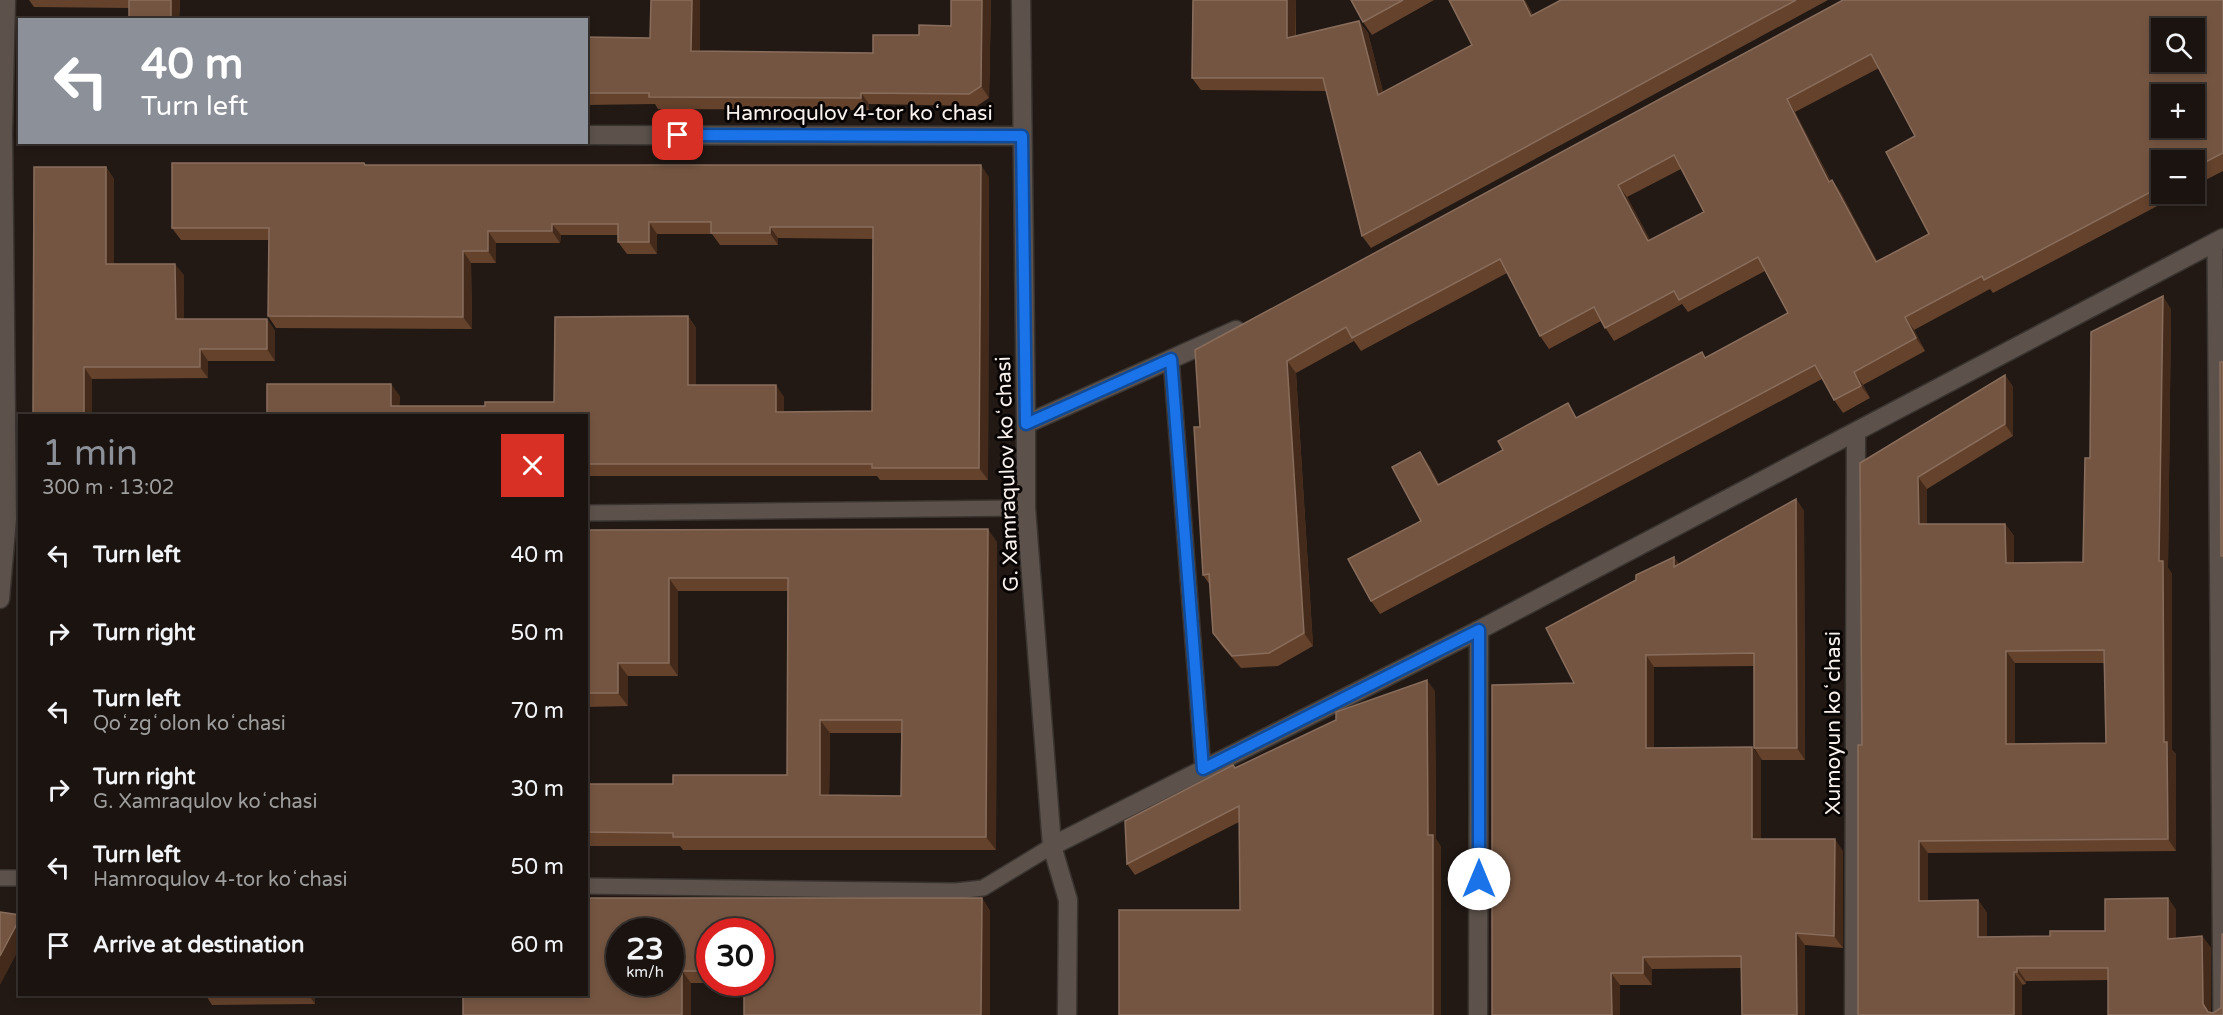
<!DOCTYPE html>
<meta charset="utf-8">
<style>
body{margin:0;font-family:"Varela Round",sans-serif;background:#231c18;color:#f1f3f6;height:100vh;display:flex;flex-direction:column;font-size:22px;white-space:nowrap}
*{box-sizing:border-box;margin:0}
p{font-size:20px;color:#9f9e9e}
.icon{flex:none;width:33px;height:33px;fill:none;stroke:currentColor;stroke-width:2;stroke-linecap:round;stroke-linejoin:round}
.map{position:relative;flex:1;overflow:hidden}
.panel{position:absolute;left:18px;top:414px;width:570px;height:582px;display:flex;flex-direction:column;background:#1a130f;border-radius:0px;box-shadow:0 3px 9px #0003,0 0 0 2px #38322f}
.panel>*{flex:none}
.top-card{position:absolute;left:18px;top:18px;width:570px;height:126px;border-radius:0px;box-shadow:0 3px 9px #0003,0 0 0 2px #38322f;background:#8c9099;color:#fff;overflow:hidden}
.fabs{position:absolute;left:2151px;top:18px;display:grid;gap:12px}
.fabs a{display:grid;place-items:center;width:54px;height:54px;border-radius:0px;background:#1a130f;box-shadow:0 3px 9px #0003,0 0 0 2px #38322f;font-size:30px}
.speed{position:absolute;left:606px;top:918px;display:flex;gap:12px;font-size:30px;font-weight:700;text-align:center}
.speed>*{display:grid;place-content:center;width:78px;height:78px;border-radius:50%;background:#1a130f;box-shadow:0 3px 9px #0003,0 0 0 2px #38322f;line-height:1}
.speed small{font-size:15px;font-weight:400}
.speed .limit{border:9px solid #d22;background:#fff;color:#111}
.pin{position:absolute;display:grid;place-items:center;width:51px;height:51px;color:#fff;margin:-26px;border-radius:12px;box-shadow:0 3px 9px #0006}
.me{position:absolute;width:66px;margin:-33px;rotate:0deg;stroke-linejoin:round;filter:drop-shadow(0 0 4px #0008)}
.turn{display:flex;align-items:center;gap:21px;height:126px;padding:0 24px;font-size:27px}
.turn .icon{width:78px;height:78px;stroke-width:2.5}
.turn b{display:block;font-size:42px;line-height:51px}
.round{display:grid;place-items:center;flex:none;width:63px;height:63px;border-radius:0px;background:#231c18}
.summary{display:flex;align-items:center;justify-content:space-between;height:102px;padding:0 24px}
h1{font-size:36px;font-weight:600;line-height:45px;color:#8c9099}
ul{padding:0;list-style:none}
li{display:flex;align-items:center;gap:18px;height:78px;padding:0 24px}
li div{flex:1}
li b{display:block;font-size:22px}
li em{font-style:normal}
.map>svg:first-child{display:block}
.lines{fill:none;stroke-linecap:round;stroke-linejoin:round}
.lane-casing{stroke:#3a3431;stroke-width:18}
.street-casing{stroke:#3a3431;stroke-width:21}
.lane{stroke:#5c524b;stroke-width:15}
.street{stroke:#5c524b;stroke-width:18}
.wall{fill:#64422c;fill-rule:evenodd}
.shaded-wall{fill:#432a1a}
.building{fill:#745541;stroke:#896d5c;stroke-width:1.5;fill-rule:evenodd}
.route-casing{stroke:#114b97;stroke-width:15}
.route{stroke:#1a73e8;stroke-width:10}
.labels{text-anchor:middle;stroke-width:6;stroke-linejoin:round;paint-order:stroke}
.street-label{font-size:21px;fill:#f8f1ed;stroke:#080504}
</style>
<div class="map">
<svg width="2223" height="1015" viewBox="0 0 2223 1015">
<rect width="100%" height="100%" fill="#221914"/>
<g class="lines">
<g class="lane-casing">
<g id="lane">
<path d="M2215,243L2221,1015"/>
<path d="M1171,359L1203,769"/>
<path d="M586,513L1026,508"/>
<path d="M0,878H20"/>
<path d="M586,886L956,891L983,888L1052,846"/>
</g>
</g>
<g class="street-casing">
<g id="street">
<path d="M1021,0L1026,424V508L1052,846L1068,900L1067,1015"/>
<path d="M586,135L1022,136"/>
<path d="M1026,424L1236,330"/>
<path d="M0,599L7,519L3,133L6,0"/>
<path d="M1052,846L1479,630L2223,238"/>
<path d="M1478,1015L1479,630"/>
<path d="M1854,1015L1856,432"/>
</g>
</g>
<use href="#lane" class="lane"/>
<use href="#street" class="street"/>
</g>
<g class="wall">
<path d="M29,0H180L179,20H129V8L34,7Z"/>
<path d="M951,0H991L989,98L977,106L869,104V110L658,109L655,104L586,105V37L700,51L873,53L919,35L951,26Z"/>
<path d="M1193,0H1296V36L1359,21L1368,33L1383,92L1472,45L1525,0L1533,15L1561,0H1828L1371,248L1362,236L1326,91L1201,90L1192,78Z"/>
<path d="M1351,0H1434L1372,35L1363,22Z"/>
<path d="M1843,0H2223V171L2194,186V160H2162V194H2180L1993,293L1990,289L1914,330L1925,351L1863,385L1870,398L1843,413L1834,400L1822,379L1380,614L1371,601L1421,521L1429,465L1439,484L1706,357L1788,313L1765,271L1688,312L1682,304L1614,341L1601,321L1549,349L1540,336L1507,273L1361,351L1354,341L1296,373L1313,646L1278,666L1241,668L1222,646L1213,633L1210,585L1203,575L1200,427L1195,350ZM1879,68L1915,136L1929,234L1877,261L1841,193L1832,180L1831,181L1795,112ZM1681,169L1704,212L1650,240L1627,197Z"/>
<path d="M364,163L366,165L989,177L988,480H880L877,476H586V416L267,414L400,396L399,406H485L554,402L688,316L696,328V385L784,397V412L872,411L873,239L778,238V245H720L712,234H657V254H627L618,242V235H561L560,243H496V263H471L472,329L276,328L268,316L269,240H181L172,228Z"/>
<path d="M106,167L114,179V264L184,275V319H267L275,331V361H208V378L92,379V416H33Z"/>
<path d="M2171,309L2168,568L2172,574V750L2176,754V851L1928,853V901L1978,900L1987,913V937L2050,936L2105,931L2168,898L2176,910V938L2202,936L2211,948V1012L2223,1015H2108V980L2026,981V984L1858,1015L1862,745L1860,463L2005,375L2013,387V436L1927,489V524H2005L2014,536V563L2083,562L2090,458ZM2015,663H2105L2106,743L2015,744Z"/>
<path d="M1796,499L1804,511L1805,760H1762L1754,748V666L1654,667V748L1752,747L1761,759V839L1843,851V948L1805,945L1741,968L1652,969V985H1620V1015H1492L1574,683L1636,580L1674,557L1679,564Z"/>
<path d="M586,530L997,542L996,850H683L680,846H586V749L589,752L588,784H673L787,775L788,591H678V676H628V706L586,707ZM830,733H902L901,796L829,795Z"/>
<path d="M1435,691L1436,839L1441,847V1015L1240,910L1239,822L1135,875L1127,864L1235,768Z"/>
<path d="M586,898H982L990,911V1015H744V983H691V1015H463V994H586ZM620,932H670V982H620ZM710,932H760V982H710Z"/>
<path d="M205,994H315V1004L212,1005Z"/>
</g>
<g class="shaded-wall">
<path d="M171,0H180L179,20H171Z"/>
<path d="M692,0H700V63L691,51Z"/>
<path d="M982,0H991L989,98L981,86Z"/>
<path d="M1287,0H1296L1295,51L1287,38Z"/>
<path d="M1523,0H1525L1540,29L1531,16Z"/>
<path d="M1359,21L1368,33L1387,107L1378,95Z"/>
<path d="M861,93L869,104V110L861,98Z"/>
<path d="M1787,99L1795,112L1838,194L1829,182Z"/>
<path d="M981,165L989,177L988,480L979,468Z"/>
<path d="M106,167L114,179V275L106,264Z"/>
<path d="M1832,180L1841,193L1884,275L1876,262Z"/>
<path d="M1618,185L1627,197L1657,254L1648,241Z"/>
<path d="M649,222L657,234V254L649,242Z"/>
<path d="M552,224L561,235L560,243L552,231Z"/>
<path d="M770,227L778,238V245L770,233Z"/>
<path d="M488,231L496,243V263L488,251Z"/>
<path d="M463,251L471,263L472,329L463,317Z"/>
<path d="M175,264L184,275V331L176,319Z"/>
<path d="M2163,296L2171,309L2168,568L2172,574V750L2176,754V851L2168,839L2164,742L2159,561Z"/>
<path d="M688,316L696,328V397L688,385Z"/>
<path d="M1905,317L1914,330L1925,351L1916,338Z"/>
<path d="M267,319L275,331V361L267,349Z"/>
<path d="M200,349L208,361V378L200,367Z"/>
<path d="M1287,361L1296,373L1313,646L1304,633Z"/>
<path d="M84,367L92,379V416H84Z"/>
<path d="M1854,372L1863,385L1870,398L1861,386Z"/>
<path d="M2005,375L2013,387V436L2005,424Z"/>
<path d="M391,384L400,396L399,416L391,406Z"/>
<path d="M776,385L784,397V423L776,412Z"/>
<path d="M1420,452L1429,465L1446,498L1438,485Z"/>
<path d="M1918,477L1927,489V536L1919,524Z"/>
<path d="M1796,499L1804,511L1805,760L1797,748Z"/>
<path d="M2005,524L2014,536V575L2006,563Z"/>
<path d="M988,529L997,542L996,850L986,837Z"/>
<path d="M1674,557L1682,569L1674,567Z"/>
<path d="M669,578L678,591V676L669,663Z"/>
<path d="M2006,651L2015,663V756L2006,744Z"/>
<path d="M1646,655L1654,667V760L1646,748Z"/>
<path d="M618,663L628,676V706L618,693Z"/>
<path d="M1427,680L1435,691L1436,839L1441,847V1015H1433L1428,835Z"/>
<path d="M820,720L830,733L829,808L820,795Z"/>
<path d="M1752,747L1761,759V851L1752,839Z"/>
<path d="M586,749L589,752L588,797L586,795Z"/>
<path d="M1835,839L1843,851V948L1834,936Z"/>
<path d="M1919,841L1928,853V913L1919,901Z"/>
<path d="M982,898L990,911V1015H981Z"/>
<path d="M2168,898L2176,910V951L2168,939Z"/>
<path d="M1978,900L1987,913V949L1978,937Z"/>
<path d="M20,918V947L0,985V956Z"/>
<path d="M1796,933L1805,945V1015H1797Z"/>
<path d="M2202,936L2211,948V1015L2203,1004Z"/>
<path d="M1643,957L1652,969V985L1643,973Z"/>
<path d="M2017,968L2026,981V984L2017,972Z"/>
<path d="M682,971L691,983V1015H682Z"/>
<path d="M2014,972L2022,984V1015H2014Z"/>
<path d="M1611,973L1620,985V1015H1612Z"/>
<path d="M308,994H315V1004Z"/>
</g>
<g class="building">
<rect x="129" y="0" width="42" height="20"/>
<path d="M651,0H692L691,51L873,53V35H919V25L951,26V0H982L981,86L969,94L861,93V98L649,97V93H586V37L650,38Z"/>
<path d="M1193,0H1287V38L1359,21L1378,95L1472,45L1449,0H1523L1531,16L1561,0H1796L1362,236L1323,78H1192Z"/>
<path d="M1351,0H1403L1363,22Z"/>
<path d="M1843,0H2223V153L2194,168V160H2162V186L1984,280L1982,276L1905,317L1916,338L1854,372L1861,386L1834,400L1815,365L1371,601L1348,559L1421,521L1392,467L1420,452L1438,485L1503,450L1498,441L1568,403L1576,418L1702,352L1705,358L1788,313L1758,257L1679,300L1674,291L1605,328L1594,307L1540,336L1500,259L1352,338L1346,327L1287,361L1304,633L1269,653L1232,656L1213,633L1209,574L1203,575L1194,427H1200L1195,350ZM2162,28H2194V62H2162ZM1871,54L1915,136L1886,152L1929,234L1876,262L1832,180L1829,182L1787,99ZM2162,94H2194V128H2162ZM1674,155L1704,212L1648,241L1618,185Z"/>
<path d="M172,163H364L365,165H981L979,468H872V464H586V416H175V414H267V384H391V406H485V402H554L555,317L688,316V385H776V412L872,411L873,227H770V233H711V222H649V242H618V224H552V231H488V251H463V317L268,316L269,228H172Z"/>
<path d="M34,167H106V264H175L176,319H267V349H200V367H84V416H33Z"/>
<path d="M2163,296L2159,561H2163L2164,742H2167L2168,839L1919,841V901L1978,900V937L2050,936V931H2105V899L2168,898V939L2202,936L2203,1004L2208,1012L2213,1013L2221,1008L2222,934H2223V1015H2108V968H2017V972H2014V1015H1858V745H1862L1860,463L2005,375V424L1918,477L1919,524H2005L2006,563L2083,562L2085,458H2090L2091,332ZM2104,650L2106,743L2006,744V651Z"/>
<path d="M2220,362H2223V556H2221Z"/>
<path d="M1796,499L1797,748H1754V653L1646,655V748L1752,747V839H1835L1834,936L1796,933L1797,1015H1742L1741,956L1643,957V973H1611L1612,1015H1492V685L1574,683L1546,628L1636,580V575L1674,557V567Z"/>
<path d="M988,529L986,837H673V833L586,832V784H673V775H787L788,578H669V663H618V693H586V530ZM820,720H902L901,796L820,795Z"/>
<path d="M1427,680L1428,835H1433V1015H1119V910H1240L1239,806L1127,864L1125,821L1233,765L1235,768L1336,720V712Z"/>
<path d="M586,898H982L981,1015H744V982H760V932H710V971H682V1015H463V994H586ZM620,932H670V982H620Z"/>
<path d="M0,912L20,915V918L0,956Z"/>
</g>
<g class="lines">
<g class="route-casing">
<path id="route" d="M678,135L1022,136L1026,424L1171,359L1203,769L1479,630V879"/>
</g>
<use href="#route" class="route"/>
</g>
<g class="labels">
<g class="street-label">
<text x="859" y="120">Hamroqulov 4-tor koʻchasi</text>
<text transform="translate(1007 474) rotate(-92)" y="7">G. Xamraqulov koʻchasi</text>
<text transform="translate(1833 723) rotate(-90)" y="7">Xumoyun koʻchasi</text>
</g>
</g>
</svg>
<div class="fabs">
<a><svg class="icon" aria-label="search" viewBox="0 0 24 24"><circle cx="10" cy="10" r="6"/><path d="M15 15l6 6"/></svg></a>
<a>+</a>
<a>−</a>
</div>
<div class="speed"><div>23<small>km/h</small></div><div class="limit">30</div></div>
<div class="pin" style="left:678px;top:135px;background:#d93025"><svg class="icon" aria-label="arrive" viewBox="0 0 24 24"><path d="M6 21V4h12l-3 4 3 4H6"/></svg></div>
<svg class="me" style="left:1479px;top:879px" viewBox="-20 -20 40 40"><circle r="19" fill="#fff"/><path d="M0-13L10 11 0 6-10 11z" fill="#1a73e8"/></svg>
<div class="top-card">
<div class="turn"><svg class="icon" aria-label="left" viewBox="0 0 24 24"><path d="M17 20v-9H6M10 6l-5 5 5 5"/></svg><div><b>40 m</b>Turn left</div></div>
</div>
<section class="panel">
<div class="summary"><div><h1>1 min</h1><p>300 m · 13:02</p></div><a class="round" style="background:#d93025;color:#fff"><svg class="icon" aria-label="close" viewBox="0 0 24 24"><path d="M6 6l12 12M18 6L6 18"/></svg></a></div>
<ul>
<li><svg class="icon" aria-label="left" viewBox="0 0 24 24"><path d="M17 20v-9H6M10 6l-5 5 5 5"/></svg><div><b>Turn left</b></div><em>40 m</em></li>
<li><svg class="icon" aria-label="right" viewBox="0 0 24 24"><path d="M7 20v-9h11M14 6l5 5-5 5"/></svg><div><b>Turn right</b></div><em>50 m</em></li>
<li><svg class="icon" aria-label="left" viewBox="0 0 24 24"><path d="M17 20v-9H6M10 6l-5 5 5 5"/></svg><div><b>Turn left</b><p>Qoʻzgʻolon koʻchasi</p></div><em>70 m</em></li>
<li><svg class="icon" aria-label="right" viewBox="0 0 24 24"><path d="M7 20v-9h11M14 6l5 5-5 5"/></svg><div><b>Turn right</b><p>G. Xamraqulov koʻchasi</p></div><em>30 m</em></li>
<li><svg class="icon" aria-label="left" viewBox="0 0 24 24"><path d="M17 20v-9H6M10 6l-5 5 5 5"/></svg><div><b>Turn left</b><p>Hamroqulov 4-tor koʻchasi</p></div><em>50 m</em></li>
<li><svg class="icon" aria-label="arrive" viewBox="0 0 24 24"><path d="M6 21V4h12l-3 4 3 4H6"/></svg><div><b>Arrive at destination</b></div><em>60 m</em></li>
</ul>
</section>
</div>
